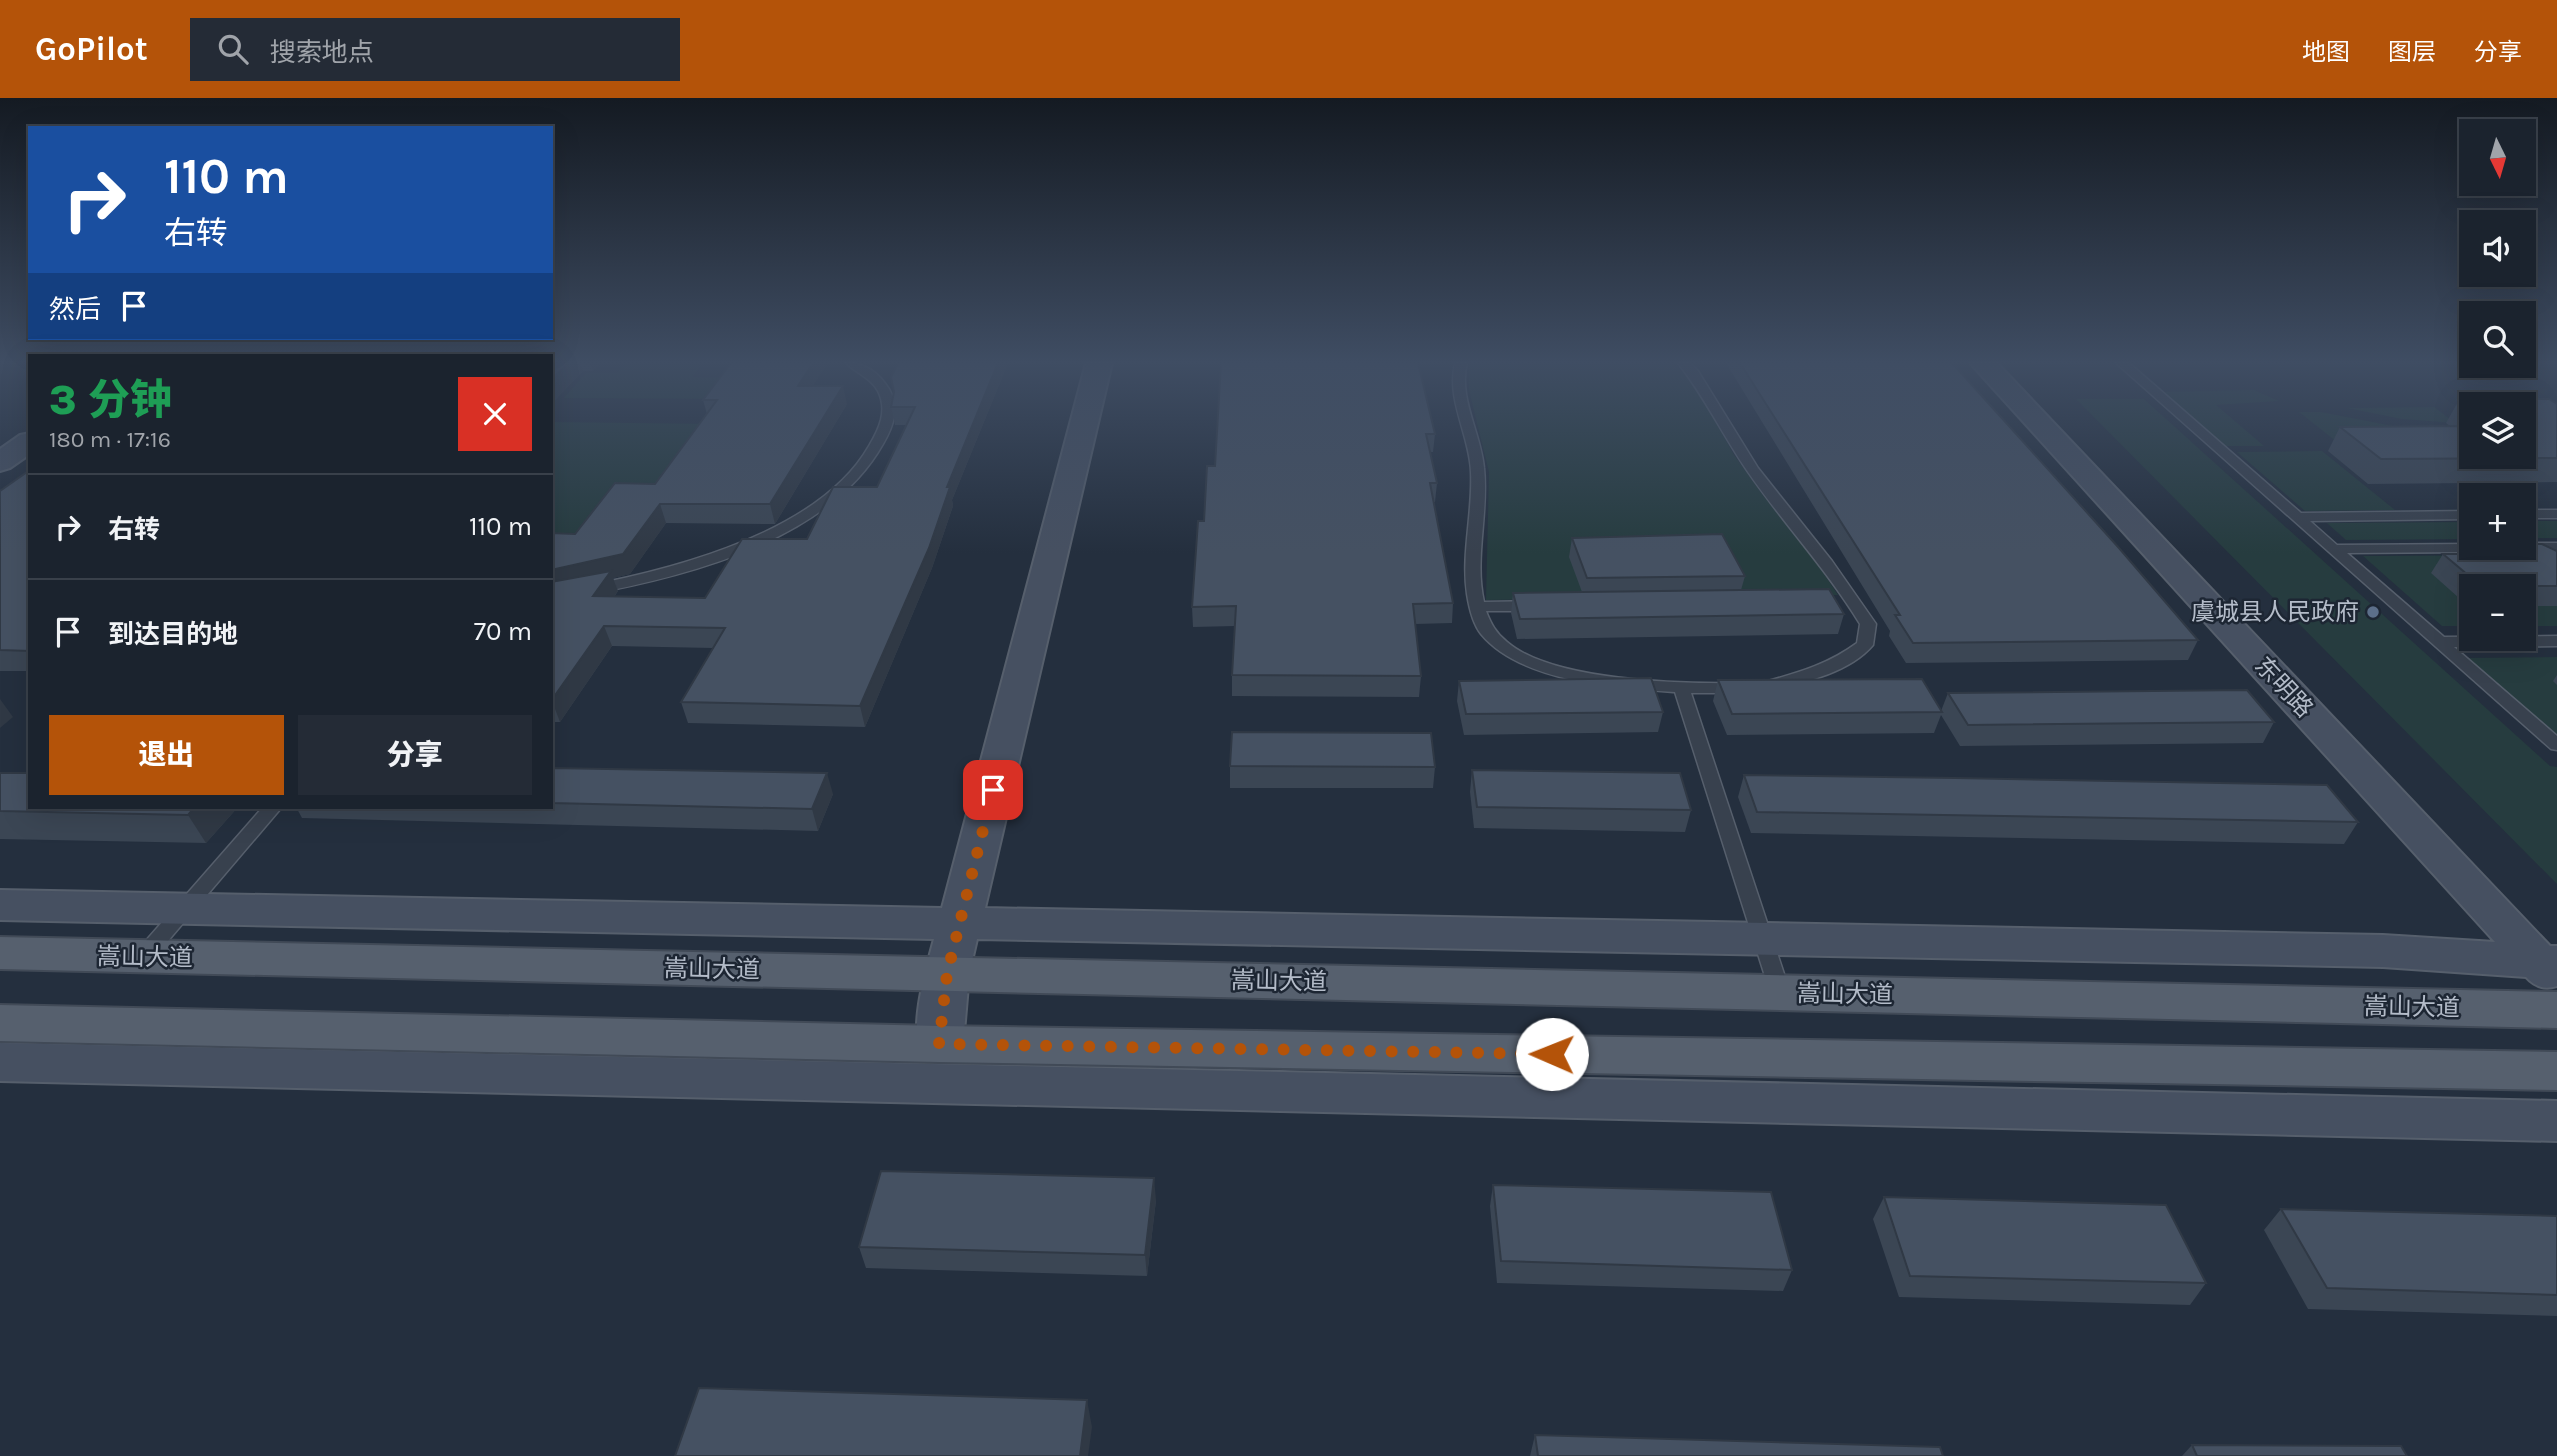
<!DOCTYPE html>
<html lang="zh">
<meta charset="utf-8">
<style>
body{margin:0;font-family:Karla,"Noto Sans SC",sans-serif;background:#242b36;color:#f1f3f6;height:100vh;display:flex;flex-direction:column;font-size:26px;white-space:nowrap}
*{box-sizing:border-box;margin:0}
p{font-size:23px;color:#a0a4aa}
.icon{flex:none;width:38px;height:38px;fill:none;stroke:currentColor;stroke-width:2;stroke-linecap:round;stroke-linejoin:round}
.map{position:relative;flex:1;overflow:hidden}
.panel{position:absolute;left:28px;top:256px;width:525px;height:455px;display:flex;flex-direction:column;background:#1b232e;border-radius:0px;box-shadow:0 7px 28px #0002,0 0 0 2px #39404a}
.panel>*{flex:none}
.hud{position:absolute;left:28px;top:28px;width:525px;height:214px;border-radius:0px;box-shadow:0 7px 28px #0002,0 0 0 2px #39404a;background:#1a4fa0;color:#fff;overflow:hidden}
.needle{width:46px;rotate:175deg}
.buttons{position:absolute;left:2459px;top:21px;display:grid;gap:14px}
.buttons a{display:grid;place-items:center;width:77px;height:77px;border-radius:0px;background:#1b232e;box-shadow:0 7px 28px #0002,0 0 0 2px #39404a;font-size:35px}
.pin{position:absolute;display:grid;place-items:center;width:60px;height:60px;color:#fff;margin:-30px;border-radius:14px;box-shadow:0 4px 10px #0006}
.me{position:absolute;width:77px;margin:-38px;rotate:271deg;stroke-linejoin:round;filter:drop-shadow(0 0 5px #0008)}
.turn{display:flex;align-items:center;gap:24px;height:147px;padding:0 21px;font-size:32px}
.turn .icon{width:91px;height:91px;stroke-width:2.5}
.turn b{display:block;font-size:49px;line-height:60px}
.then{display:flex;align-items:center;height:66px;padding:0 21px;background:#0003;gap:14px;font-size:26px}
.round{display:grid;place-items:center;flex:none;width:74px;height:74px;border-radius:0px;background:#242b36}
.head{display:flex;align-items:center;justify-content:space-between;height:119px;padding:0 21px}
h1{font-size:42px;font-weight:800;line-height:52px;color:#1e9e55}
.action{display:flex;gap:14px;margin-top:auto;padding:14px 21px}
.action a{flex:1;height:80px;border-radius:0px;background:#b45309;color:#fff;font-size:28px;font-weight:800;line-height:80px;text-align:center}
.action a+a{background:#242b36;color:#f1f3f6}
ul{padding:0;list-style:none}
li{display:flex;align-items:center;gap:21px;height:105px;padding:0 21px;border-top:2px solid #39404a}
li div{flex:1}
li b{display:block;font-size:26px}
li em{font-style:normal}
header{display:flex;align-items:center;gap:42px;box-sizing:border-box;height:98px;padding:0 35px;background:#b45309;color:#fff}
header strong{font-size:33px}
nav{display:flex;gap:38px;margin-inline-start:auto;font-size:24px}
.search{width:490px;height:63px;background:#242b36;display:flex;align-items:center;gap:18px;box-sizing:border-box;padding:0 24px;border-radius:0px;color:#a0a4aa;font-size:26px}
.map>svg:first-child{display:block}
.green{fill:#263c3f}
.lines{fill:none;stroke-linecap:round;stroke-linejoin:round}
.lane-casing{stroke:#565f6c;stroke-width:3}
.secondary-casing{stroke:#565f6c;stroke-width:4}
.primary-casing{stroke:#414a57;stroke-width:4}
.lane{fill:#38414e;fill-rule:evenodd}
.secondary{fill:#465061;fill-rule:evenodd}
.primary{fill:#56606e;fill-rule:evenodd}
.wall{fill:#3b4654;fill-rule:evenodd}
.shaded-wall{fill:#303945}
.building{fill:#455162;stroke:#303945;stroke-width:2}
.route{stroke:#b45309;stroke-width:12;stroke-dasharray:0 21.6}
.service-dot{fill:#5c6f8a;stroke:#1d2633;stroke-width:2.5}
.labels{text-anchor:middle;stroke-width:5;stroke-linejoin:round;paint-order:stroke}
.poi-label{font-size:24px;fill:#b4bcc9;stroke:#1d2633;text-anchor:end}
.street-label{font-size:24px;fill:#b4bcc9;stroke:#1d2633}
</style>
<header>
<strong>GoPilot</strong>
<div class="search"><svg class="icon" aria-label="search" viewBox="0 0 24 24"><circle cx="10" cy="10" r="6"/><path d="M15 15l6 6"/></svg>搜索地点</div>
<nav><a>地图</a><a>图层</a><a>分享</a></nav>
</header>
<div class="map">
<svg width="2557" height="1358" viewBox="0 0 2557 1358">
<rect width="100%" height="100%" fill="#242f3e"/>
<g class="green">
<path d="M626,265H702L692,279L744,280L730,301L564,300L586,275H617Z"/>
<path d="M1469,265H1672L1692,282L1734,357L1765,400L1794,430L1838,497L1486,502L1489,374L1469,292Z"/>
<path d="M2254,292L2279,303L2216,307L2264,348H2226L2162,294Z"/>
<path d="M2076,301H2144L2550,668L2557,669V786Z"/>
<path d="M2434,309L2455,325L2402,321L2347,310Z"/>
<path d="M2299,314H2321L2398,329L2346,351Z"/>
<path d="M551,324L718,326L665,401L586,449H551Z"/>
<path d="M2322,353L2395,412L2305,413L2237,354Z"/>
<rect x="2524" y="423" width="33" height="17"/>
<path d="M2471,424V441L2346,442L2327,425Z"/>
<path d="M2557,457V528H2524V488H2471V528H2442L2363,458Z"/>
<path d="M2557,559V637L2467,560Z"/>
</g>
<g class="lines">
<g class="lane-casing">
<g id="lane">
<path d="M846,265C865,264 879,275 889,291C900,310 893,329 883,346C824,451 661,485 551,503V494C650,478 816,441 869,348C879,331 888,313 878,293C871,280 856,275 846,265Z"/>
<path d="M1455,265H1467C1458,300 1481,335 1484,370C1489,415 1474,460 1484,504L1536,503L1544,508L1536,513H1486C1491,526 1496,535 1507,544C1552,583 1681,586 1739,585L1747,590L1739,595H1691L1790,894L1787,900L1780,902L1773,900L1770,894L1675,594C1616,590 1521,584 1481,536C1473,526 1469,509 1467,496C1461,456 1473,415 1471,374C1470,338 1446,302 1455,265Z"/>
<path d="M1678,265H1690L1698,273L1758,370L1832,463L1876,526L1873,547C1850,574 1807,584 1774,591L1766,586L1768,583C1801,574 1830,565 1857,545L1860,526C1827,472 1784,426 1748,374C1723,338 1705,299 1678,265Z"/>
<path d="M2116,265H2129L2301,415L2471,413V421L2310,423L2337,447L2471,446V450H2478L2471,454L2347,455L2444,539L2557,538V548L2454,549L2557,638V652L2551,651Z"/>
<rect x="2524" y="412" width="33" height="8"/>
<path d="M2524,445H2557V453L2519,452L2517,450H2524Z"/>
<path d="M263,709H282L150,864H136L133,859L136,854Z"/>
</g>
</g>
<g class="secondary-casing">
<g id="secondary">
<path d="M1086,265H1112L985,810L2383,837L2495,844L1970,265H1997L2550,848H2557V888C2545,892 2535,889 2526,879L2383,869L977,841L969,876L963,946L956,959L939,964L922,959C908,932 926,871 934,841L0,822V792L942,810Z"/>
<path d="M30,335V356L10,370L0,373V351L20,337Z"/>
<path d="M0,945L2557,1003V1043L0,983Z"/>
</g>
</g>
<g class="primary-casing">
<g id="primary">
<path d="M0,839L2557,894V930L0,871Z"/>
<path d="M0,907L939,928L2557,954V992L939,964L0,943Z"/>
</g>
</g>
<use href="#lane" class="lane"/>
<use href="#secondary" class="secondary"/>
<use href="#primary" class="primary"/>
</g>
<g class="wall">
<path d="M551,265H600L593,273H583L551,306Z"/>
<path d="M898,265H1008L952,402L953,408L932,470L865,629L688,625L681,604L713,550L612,548L560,624H551V435L575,436L655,386L707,316L703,302L814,288L847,306L775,426L666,425L630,476L613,480L618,493L614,499L705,500L807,441L877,389L907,327H895L891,309Z"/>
<path d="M1221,265L1435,336L1433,354H1430L1437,385L1435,404H1433L1453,505L1452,525L1415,526L1421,578L1419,599L1232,598V577L1235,528L1193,529L1192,509L1204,423L1215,368Z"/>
<path d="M1726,265H1952L2198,542L2188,562L1906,565L1889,538L1890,533Z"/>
<path d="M2459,302L2557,306V384L2368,386L2328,353L2340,329L2450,328L2446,325ZM2471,306H2524L2471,359Z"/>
<path d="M30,372V573H0V393Z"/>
<path d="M1572,440L1745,478L1741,492L1844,516L1838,536L1517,541L1511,515L1513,495L1582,494L1569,459Z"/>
<path d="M2477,450H2524L2557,453V508H2524V488H2471V508H2468L2431,475L2443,456H2473Z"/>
<path d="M2557,577V587L2553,583Z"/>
<path d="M1718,582L1941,613L1948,595L2274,624L2263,645L1960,648L1941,617L1934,635L1727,637L1713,603Z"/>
<path d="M1459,583L1663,614L1658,634L1464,637L1457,603Z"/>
<path d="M1230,668L1435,669L1433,690H1230Z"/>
<path d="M551,670L833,696L818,733L302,720L296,709H551Z"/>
<path d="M1472,672L1691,712L1685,734L1474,730L1470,694Z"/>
<path d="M0,675L30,709H238L206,745L0,741Z"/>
<path d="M1744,677L2358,724L2344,746L1751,735L1738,699Z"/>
<path d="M1493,1087L1792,1172L1783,1193L1497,1185L1490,1108Z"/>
<path d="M1884,1099L2206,1185L2190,1207L1899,1199L1873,1121Z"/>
<path d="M1156,1102L1147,1178L866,1170L859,1149Z"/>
<path d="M2281,1111L2557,1118V1218L2308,1211L2264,1132Z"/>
<path d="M1535,1337L1943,1358H1530Z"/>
<path d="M2192,1347L2407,1358H2182Z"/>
</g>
<g class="shaded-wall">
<path d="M568,265H580L583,273L551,306V282Z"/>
<path d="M590,265H600L593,273Z"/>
<path d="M813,265H828L802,305L798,288Z"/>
<path d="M998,265H1008L952,402L953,408L932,470L865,629L860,608L947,389Z"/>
<path d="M843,288L847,306L775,426L770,406Z"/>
<path d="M660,406L666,425L630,476L613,480L618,493L600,518L551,493V472Z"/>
<path d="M604,528L612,548L560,624L552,603Z"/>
<path d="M0,601L13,619L0,630Z"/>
<path d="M827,675L833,696L818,733L812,711Z"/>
<path d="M195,709H238L206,745L188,717Z"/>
<path d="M1154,1080L1156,1102L1147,1178L1145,1157Z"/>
<path d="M1087,1302L1092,1329L1088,1358H1080Z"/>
</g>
<g class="building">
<path d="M551,265H568L551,282Z"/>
<path d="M731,265H813L798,288H843L770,406H660L623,456L551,472V435L575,436L615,385L655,386L717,302H703Z"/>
<path d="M898,265H998L947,389H950L929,450L860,608L681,604L725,530L604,528L551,603V484L611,473L593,498L705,500L742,441H807L833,389H877L915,309H891L894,294L891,279Z"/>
<path d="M1221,265H1418L1435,336H1426L1437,385H1430L1453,505L1413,506L1421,578L1232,577L1236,508L1192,509L1198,423H1204L1207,368H1215Z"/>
<path d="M1740,265H1952L2119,450L2198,542L1913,545L1895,517H1900Z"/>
<path d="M2549,301L2557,306V360L2381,361L2340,329L2471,328V359H2524V306H2471V310L2459,302Z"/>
<path d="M30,372V553L0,552V393Z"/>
<path d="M1722,436L1745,478L1587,480L1572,440Z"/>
<path d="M2524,446H2542L2557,453V488H2481L2443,456H2491L2484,450H2524Z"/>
<path d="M1829,491L1844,516L1520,521L1513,495Z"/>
<path d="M1651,580L1663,614L1466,616L1459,583Z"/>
<path d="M1922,581L1942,614L1732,616L1718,582Z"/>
<path d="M2247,592L2274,624L1968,627L1948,595Z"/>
<path d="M1232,634L1431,635L1435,669L1230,668Z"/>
<path d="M551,670L827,675L812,711L551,705Z"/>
<path d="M1472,672L1680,675L1691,712L1477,709Z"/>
<path d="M0,675H30V709H195L188,717L0,713Z"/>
<path d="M1744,677L1956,680L2327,687L2358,724L1757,714Z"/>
<path d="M881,1073L1154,1080L1145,1157L859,1149Z"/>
<path d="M1493,1087L1771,1094L1792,1172L1501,1163Z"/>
<path d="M1884,1099L2166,1107L2206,1185L1910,1178Z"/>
<path d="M2281,1111L2557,1118V1197L2327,1190Z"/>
<path d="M699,1290L1087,1302L1080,1358H675Z"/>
<path d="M1535,1337L1940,1349L1943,1358H1538Z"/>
<path d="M2192,1347L2401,1348L2407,1358H2197Z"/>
</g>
<linearGradient id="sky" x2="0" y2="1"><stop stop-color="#141a22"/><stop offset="0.58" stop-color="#3f4d63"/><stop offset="1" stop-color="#3f4d63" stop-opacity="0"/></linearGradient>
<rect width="2557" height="455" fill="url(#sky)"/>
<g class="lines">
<path class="route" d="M993,692L947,876L939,946L1552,956"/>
</g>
<circle class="service-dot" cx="2373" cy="514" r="7"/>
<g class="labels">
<g class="poi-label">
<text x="2359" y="522">虞城县人民政府</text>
</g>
<g class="street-label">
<text transform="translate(2284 589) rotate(47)" y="8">东明路</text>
<text transform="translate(145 859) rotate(1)" y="8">嵩山大道</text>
<text transform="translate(712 871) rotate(1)" y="8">嵩山大道</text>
<text transform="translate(1279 883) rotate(1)" y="8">嵩山大道</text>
<text transform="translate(1845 896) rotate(1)" y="8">嵩山大道</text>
<text transform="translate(2412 909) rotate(1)" y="8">嵩山大道</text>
</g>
</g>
</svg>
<div class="buttons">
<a><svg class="needle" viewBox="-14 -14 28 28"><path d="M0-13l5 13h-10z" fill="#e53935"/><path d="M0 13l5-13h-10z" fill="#a0a4aa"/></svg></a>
<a><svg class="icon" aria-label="sound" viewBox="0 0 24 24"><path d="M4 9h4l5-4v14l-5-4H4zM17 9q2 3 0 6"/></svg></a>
<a><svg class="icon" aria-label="search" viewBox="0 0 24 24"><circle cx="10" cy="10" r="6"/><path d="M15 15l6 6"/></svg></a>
<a><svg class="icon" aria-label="layers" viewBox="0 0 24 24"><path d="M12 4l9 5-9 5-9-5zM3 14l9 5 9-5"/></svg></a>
<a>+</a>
<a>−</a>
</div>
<div class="pin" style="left:993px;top:692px;background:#d93025"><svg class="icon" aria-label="arrive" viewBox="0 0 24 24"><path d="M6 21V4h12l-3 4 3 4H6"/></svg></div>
<svg class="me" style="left:1552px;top:956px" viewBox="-20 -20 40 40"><circle r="19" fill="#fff"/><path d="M0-13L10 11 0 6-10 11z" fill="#b45309"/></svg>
<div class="hud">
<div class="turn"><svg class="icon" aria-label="right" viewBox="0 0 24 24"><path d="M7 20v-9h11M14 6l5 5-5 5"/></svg><div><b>110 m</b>右转</div></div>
<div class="then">然后<svg class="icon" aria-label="arrive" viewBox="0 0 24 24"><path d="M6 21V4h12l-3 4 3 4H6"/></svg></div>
</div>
<section class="panel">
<div class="head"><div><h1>3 分钟</h1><p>180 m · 17:16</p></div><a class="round" style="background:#d93025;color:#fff"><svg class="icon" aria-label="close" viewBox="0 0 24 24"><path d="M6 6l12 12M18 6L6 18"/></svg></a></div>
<ul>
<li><svg class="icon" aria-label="right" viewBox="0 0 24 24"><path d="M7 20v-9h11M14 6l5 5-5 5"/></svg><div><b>右转</b></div><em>110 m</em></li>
<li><svg class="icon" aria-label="arrive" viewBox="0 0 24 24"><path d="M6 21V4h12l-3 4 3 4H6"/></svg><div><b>到达目的地</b></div><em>70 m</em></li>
</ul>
<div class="action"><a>退出</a><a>分享</a></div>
</section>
</div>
